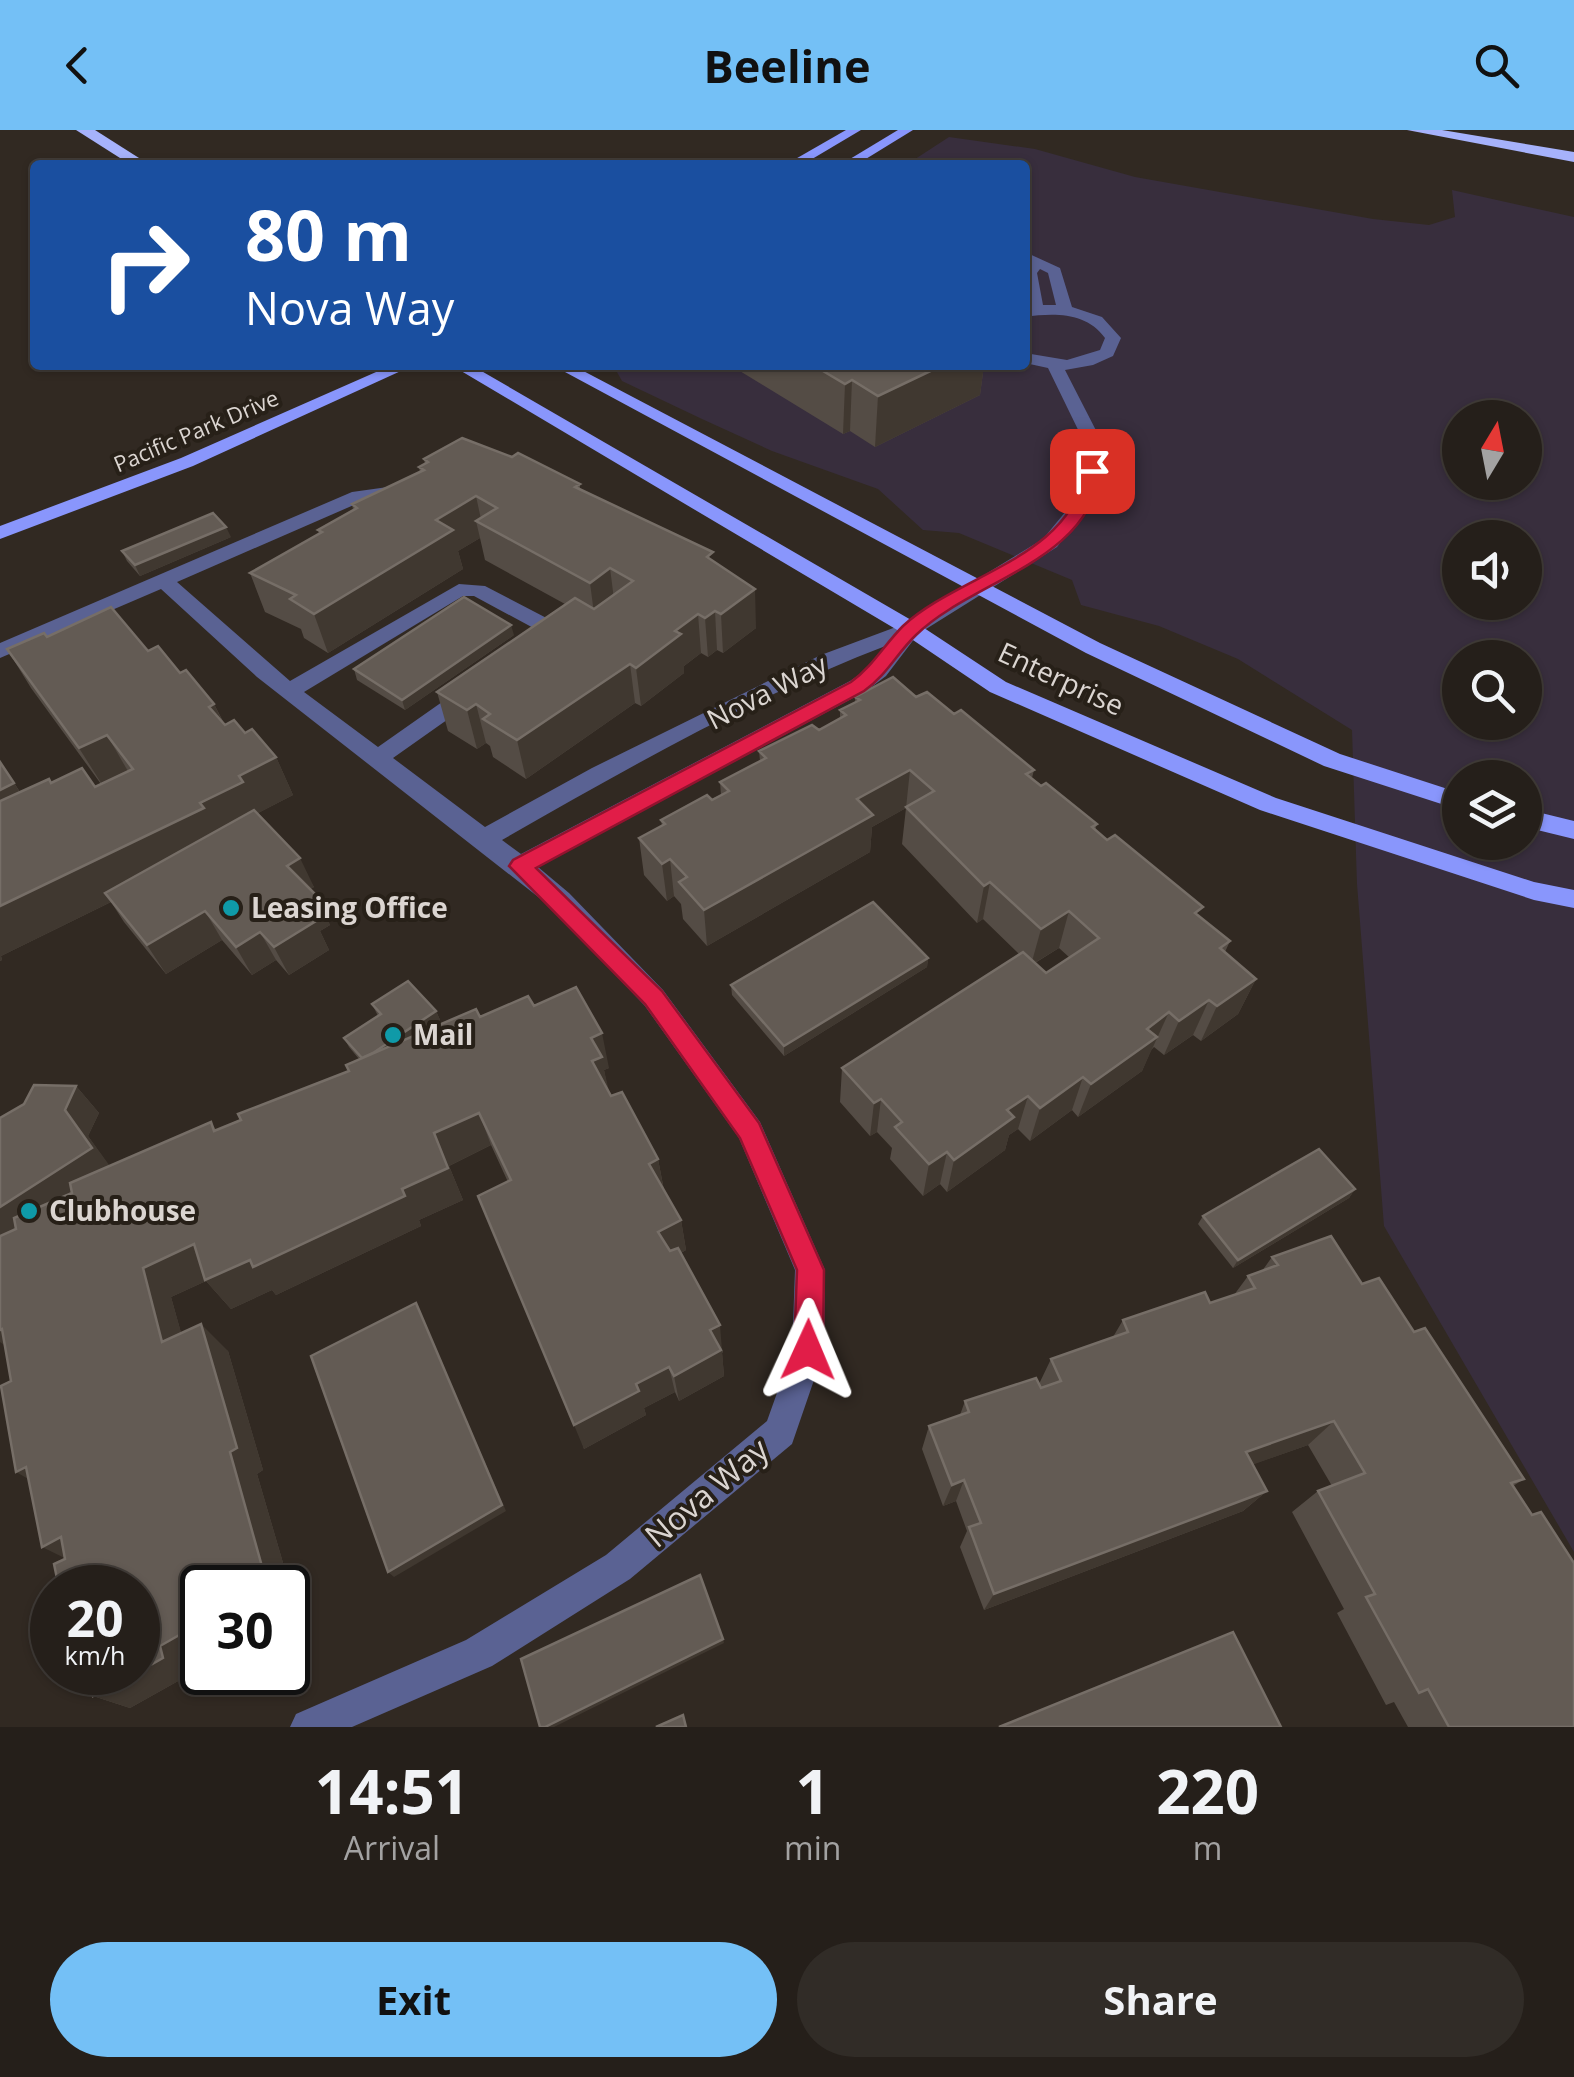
<!DOCTYPE html>
<style>
body{margin:0;font-family:"Open Sans",sans-serif;background:#312c27;color:#f1f3f6;height:100vh;display:flex;flex-direction:column;font-size:38px;white-space:nowrap}
*{box-sizing:border-box;margin:0}
p{font-size:32px;color:#a3a2a2}
.icon{flex:none;width:55px;height:55px;fill:none;stroke:currentColor;stroke-width:2;stroke-linecap:round;stroke-linejoin:round}
.map{position:relative;height:1597px;overflow:hidden}
.side{display:flex;flex-direction:column;background:#251f1a;flex:1}
.side>*{flex:none}
.top-card{position:absolute;left:30px;top:30px;width:1000px;height:210px;border-radius:10px;box-shadow:0 2px 8px #0004,0 0 0 2px #423d39;background:#1a4fa0;color:#fff;overflow:hidden}
.needle{width:65px;rotate:10deg}
.buttons{position:absolute;left:1442px;top:270px;display:grid;gap:20px}
.buttons a{display:grid;place-items:center;width:100px;height:100px;border-radius:50%;background:#251f1a;box-shadow:0 2px 8px #0004,0 0 0 2px #423d39;font-size:50px}
.speed{position:absolute;left:30px;top:1435px;display:flex;gap:20px;font-size:50px;font-weight:700;text-align:center}
.speed>*{display:grid;place-content:center;width:130px;height:130px;border-radius:50%;background:#251f1a;box-shadow:0 2px 8px #0004,0 0 0 2px #423d39;line-height:1}
.speed small{font-size:25px;font-weight:400}
.speed .limit{border:5px solid #111;border-radius:15px;background:#fff;color:#111}
.pin{position:absolute;display:grid;place-items:center;width:85px;height:85px;color:#fff;margin:-42px;border-radius:20px;box-shadow:0 5px 15px #0006}
.me{position:absolute;width:110px;margin:-55px;rotate:1deg;stroke-linejoin:round;filter:drop-shadow(0 0 8px #0008)}
.turn{display:flex;align-items:center;gap:35px;height:210px;padding:0 50px;font-size:45px}
.turn .icon{width:130px;height:130px;stroke-width:2.5}
.turn b{display:block;font-size:70px;line-height:85px}
.eta{display:flex;justify-content:space-evenly;align-items:center;height:170px;text-align:center}
.eta b{font-size:60px;font-weight:700;line-height:70px}
.button{display:flex;gap:20px;margin-top:auto;padding:20px 50px}
.button a{flex:1;height:115px;border-radius:60px;background:#74c0f6;color:#111;font-size:40px;font-weight:700;line-height:115px;text-align:center}
.button a+a{background:#312c27;color:#f1f3f6}
header{display:flex;justify-content:space-between;align-items:center;height:130px;padding:0 50px;background:#74c0f6;color:#111;font-size:45px;font-weight:700}
.map>svg:first-child{display:block}
.commercial{fill:#382e3d;fill-rule:evenodd}
.lines{fill:none;stroke-linecap:round;stroke-linejoin:round}
.minor{fill:#5a6293;fill-rule:evenodd}
.major{fill:#8996fc;fill-rule:evenodd}
.highway{fill:#a6b2fb;fill-rule:evenodd}
.wall{fill:#544c45;fill-rule:evenodd}
.shaded-wall{fill:#403830}
.building{fill:#635b54;stroke:#766e67;stroke-width:2.5}
.route{fill:#e11d48;stroke:#92132f;stroke-width:2.5}
.culture-dot{fill:#0f9aa8;stroke:#272018;stroke-width:4}
.labels{text-anchor:middle;stroke-width:8;stroke-linejoin:round;paint-order:stroke}
.far-street-label{font-size:22px;fill:#dbd5d1;stroke:#272018}
.street-label{font-size:28px;fill:#dbd5d1;stroke:#272018}
.poi-label{font-size:28px;font-weight:bold;fill:#dbd5d1;stroke:#272018;text-anchor:start}
.near-street-label{font-size:32px;fill:#dbd5d1;stroke:#272018}
</style>
<header><svg class="icon" aria-label="back" viewBox="0 0 24 24"><path d="M15 5l-7 7 7 7"/></svg>Beeline<svg class="icon" aria-label="search" viewBox="0 0 24 24"><circle cx="10" cy="10" r="6"/><path d="M15 15l6 6"/></svg></header>
<div class="map">
<svg width="1574" height="1597" viewBox="0 0 1574 1597">
<rect width="100%" height="100%" fill="#312922"/>
<path class="commercial" d="M949,7L1035,19L1135,47L1373,89L1429,95L1455,87L1452,60L1574,87V1422L1384,1096L1357,754L1352,600L1238,529L1159,496L1081,475L1072,450L959,403L923,400L878,359L772,321L702,289L622,251L613,235H1025V35H906ZM1460,288H1525V352H1460ZM1460,408H1525V472H1460ZM1460,528H1525V592H1460ZM1460,648H1525V712H1460Z"/>
<g class="lines">
<path class="minor" d="M1025,122L1060,138L1072,177L1102,187L1121,208L1113,226L1093,235L1065,240L1104,316L1098,365L1057,417L918,504L886,546L866,561L538,737L569,763L663,860L760,992L825,1140L824,1221L792,1314L630,1449L492,1536L352,1597H290L296,1584L466,1510L606,1425L767,1291L792,1221L795,1140L739,1008L645,876L551,777L257,547L161,459L0,528V513L352,362L395,356V364L363,371L177,452L290,551L459,454L485,456L558,494L561,499L547,519H533L530,514L539,501L474,466H463L304,562L378,617L462,558H478L481,563L478,568L393,628L485,697L592,638L821,525L904,494L1043,409L1080,364L1086,316L1048,238L1025,233V223L1067,230L1100,220L1105,208C1086,182 1054,183 1025,187V138L1029,134L1025,132ZM1040,139L1048,143L1056,175H1043L1037,143ZM888,515L872,536L850,551L521,724L502,710C626,639 754,566 888,515Z"/>
<g class="major">
<path d="M846,0H861L802,35H785Z"/>
<path d="M898,0H913L856,35H840Z"/>
<path d="M392,235H414L193,336L0,409V396L181,328Z"/>
<path d="M451,235H471L918,494L1006,552L1276,668L1534,752L1574,760V778L1534,770L1260,680L990,562L904,504Z"/>
<path d="M552,235H572L1100,513L1340,624L1460,663V680L1324,636L1086,523Z"/>
<path d="M1525,679L1574,691V709L1525,697Z"/>
</g>
<g class="highway">
<path d="M76,0H95L150,35H131Z"/>
<path d="M1407,0H1442L1574,22V32Z"/>
</g>
</g>
<g class="wall">
<path d="M730,235H984L980,265L875,317L850,301L843,304Z"/>
<path d="M424,329L580,354V359L714,431L756,498L723,523L717,520L708,527L701,523L684,536V543L641,576L635,573L526,649L493,627L490,616L486,613L477,619L448,601L437,562L565,474L485,430L480,408L458,421L463,439L328,523L304,508L301,499L265,482L250,443L319,404L318,400L353,380L352,374L420,342L419,337L425,334Z"/>
<path d="M231,407L140,446L127,431L122,421Z"/>
<path d="M514,505L405,580L357,550L354,539Z"/>
<path d="M47,507L148,521L180,543L214,574L225,595L245,603L276,627L293,665L258,683L314,757L310,759L330,795L320,801L329,820L289,845L276,830L252,845L222,810L166,844L124,792L111,772L1,826L2,830L0,831V631L20,662L51,653L95,657L101,654L31,558L7,519Z"/>
<path d="M855,567H916L954,584L1034,640L1032,648L1097,694L1095,700L1230,811L1225,822L1256,849L1238,884L1201,911L1193,905L1164,925L1154,917L1151,920L1142,941L1078,987L1072,980L1030,1011L1018,999L1009,1005L1005,1020L947,1062L940,1054L923,1066L890,1029L892,1018L877,1002L870,1006L840,972L842,938L1019,824L983,789L977,793L902,714L906,678L872,697L870,722L707,816L683,789L681,774L674,766L667,771L644,745L639,708L662,696L661,690L721,665L720,652L760,631L759,621L819,600L840,589V580L855,573ZM1059,818L1070,828L1046,843L1035,833Z"/>
<path d="M928,828L927,837L784,926L732,865L731,855Z"/>
<path d="M372,874L436,881L440,890L423,902L534,876L609,938L604,940L608,961L658,1029L664,1060L681,1090L686,1120L681,1123L723,1222L722,1223L724,1246L679,1271L675,1262L644,1278L646,1285L584,1319L508,1052L491,1015L449,1036L463,1070L419,1090L421,1096L276,1165L272,1160L231,1179L206,1151L171,1167L181,1203L228,1221L263,1340L257,1344L298,1484L288,1490V1458L193,1530L196,1541L130,1578L93,1566L65,1429L11,1251L5,1215L76,956L99,983L88,1006L109,1036L211,992L216,1000L349,941L359,929L349,917L344,908L378,886Z"/>
<path d="M1355,1059L1349,1068L1233,1138L1198,1094L1203,1086Z"/>
<path d="M1272,1127L1362,1154L1414,1202L1524,1349L1513,1356L1574,1597H1408L1394,1572L1386,1575L1337,1483L1344,1479L1292,1382L1318,1361L1332,1356L1308,1315L1253,1334L1267,1361L1243,1381L984,1480L960,1417L967,1401L956,1371L943,1376L922,1319L929,1296L960,1285L965,1271L1039,1254L1051,1229L1113,1207L1123,1190L1210,1173L1234,1165L1248,1146L1262,1141Z"/>
</g>
<g class="shaded-wall">
<path d="M943,235H984L980,265L875,317L878,266Z"/>
<path d="M852,250L850,301L843,304L845,254Z"/>
<path d="M476,366L482,394L476,391L480,408L458,421L463,439L328,523L314,484L436,390Z"/>
<path d="M226,397L231,407L140,446L135,435Z"/>
<path d="M610,438L615,477L595,491L590,453Z"/>
<path d="M755,459L756,498L723,523L721,484Z"/>
<path d="M715,481L717,520L708,527L705,488Z"/>
<path d="M698,484L701,523L684,536V543L641,576L636,538L675,501Z"/>
<path d="M511,495L514,505L405,580L402,570Z"/>
<path d="M630,534L635,573L526,649L517,610Z"/>
<path d="M214,574L233,613L209,577Z"/>
<path d="M476,574L486,613L477,619L467,580Z"/>
<path d="M107,605L129,643L103,656L79,618Z"/>
<path d="M276,627L293,665L105,763L111,772L1,826L2,830L0,831V776L200,673L239,646Z"/>
<path d="M0,631L21,664L0,674Z"/>
<path d="M910,640L906,678L872,697L870,722L707,816L704,780L857,669Z"/>
<path d="M300,728L314,757L301,765L287,736Z"/>
<path d="M670,729L674,766L667,771L662,734Z"/>
<path d="M990,752L983,789L977,793L984,756Z"/>
<path d="M317,766L330,795L320,801L329,820L289,845L274,817L300,776Z"/>
<path d="M205,781L222,810L166,844L147,815Z"/>
<path d="M1069,781L1059,818L1031,835L1041,799Z"/>
<path d="M260,802L276,830L252,845L236,817Z"/>
<path d="M928,828L927,837L784,926V916Z"/>
<path d="M1256,849L1238,884L1201,911L1217,876Z"/>
<path d="M1209,870L1193,905L1164,925L1179,891Z"/>
<path d="M436,881L440,890L368,939L363,930Z"/>
<path d="M1169,882L1142,941L1078,987L1091,954L1147,899Z"/>
<path d="M602,903L609,938L604,940L609,961L600,965L592,931L591,908Z"/>
<path d="M1083,947L1072,980L1030,1011L1040,978Z"/>
<path d="M76,956L99,983L88,1006L115,1043L0,1118V1077L65,980Z"/>
<path d="M1028,966L1018,999L1009,1005L1005,1020L947,1062L954,1030L1007,980Z"/>
<path d="M881,969L877,1002L870,1006L874,973Z"/>
<path d="M479,983L491,1015L449,1036L463,1070L419,1090L421,1096L276,1165L272,1160L231,1179L206,1151L171,1167L191,1238L162,1212L143,1138L194,1114L402,1059L434,1003Z"/>
<path d="M947,1022L940,1054L923,1066L929,1034Z"/>
<path d="M658,1029L664,1061L649,1034Z"/>
<path d="M1355,1059L1349,1068L1233,1138L1238,1130Z"/>
<path d="M681,1090L686,1120L664,1132L658,1102Z"/>
<path d="M416,1173L506,1381L394,1447L388,1442Z"/>
<path d="M201,1194L228,1221L263,1340L257,1344L298,1484L288,1490V1458H268L230,1322Z"/>
<path d="M720,1195L724,1246L679,1271L674,1246L710,1200Z"/>
<path d="M2,1199L26,1231L0,1212V1200Z"/>
<path d="M669,1237L675,1262L644,1278L646,1285L584,1319L574,1295L636,1254Z"/>
<path d="M1334,1291L1308,1315L1224,1345L1246,1322Z"/>
<path d="M26,1337L53,1363L16,1342Z"/>
<path d="M964,1350L956,1371L943,1376L952,1355Z"/>
<path d="M1267,1361L1243,1381L984,1480L994,1464Z"/>
<path d="M61,1407L79,1435L42,1417Z"/>
<path d="M202,1492V1525L193,1530L196,1541L130,1578L93,1566L112,1556L75,1543L106,1542L160,1516Z"/>
<path d="M723,1509L724,1513L554,1597H545Z"/>
</g>
<g class="building">
<path d="M813,235H943L878,266L852,250L845,254Z"/>
<path d="M462,308L512,327L518,323L580,354L575,357L713,422L707,427L755,459L721,484L715,481L705,488L698,484L675,501L681,504L636,538L630,534L517,610L483,589L490,584L476,574L467,580L437,562L575,468L594,479L633,451L610,438L590,453L476,391L497,378L476,366L436,390L453,400L314,484L290,469L296,465L250,443L322,402L318,400L357,378L352,374L424,340L419,337L428,332L424,329Z"/>
<path d="M213,383L226,397L135,435L122,421Z"/>
<path d="M464,467L511,495L402,570L354,539Z"/>
<path d="M111,477L148,521L158,516L180,543L186,540L214,574L209,577L225,595L234,590L245,603L252,599L276,627L239,646L243,652L200,673L204,678L0,776V671L49,649L51,653L82,638L95,657L133,639L107,605L79,618L7,519L44,503L47,507Z"/>
<path d="M893,547L916,567L927,562L954,584L961,580L1034,640L1026,644L1041,656L1046,653L1097,694L1092,697L1107,710L1115,705L1203,777L1195,783L1230,811L1220,818L1256,849L1217,876L1209,870L1179,891L1169,882L1147,899L1157,907L1091,954L1083,947L1040,978L1028,966L1007,980L1014,987L954,1030L947,1022L929,1034L895,997L902,992L881,969L874,973L842,938L1023,822L1046,843L1099,808L1069,781L1041,799L990,752L984,756L906,677L934,661L910,640L857,669L873,685L704,780L679,752L687,747L670,729L662,734L639,708L665,694L661,690L707,665L712,670L729,661L720,652L766,628L759,621L812,595L819,600L846,585L840,580L860,570L855,567Z"/>
<path d="M0,632L14,653L0,660Z"/>
<path d="M254,680L300,728L287,736L317,766L300,776L316,791L274,817L260,802L236,817L205,781L147,815L105,763Z"/>
<path d="M873,772L928,828L784,916L731,855Z"/>
<path d="M408,851L436,881L373,923L362,928L344,908L381,884L372,874Z"/>
<path d="M576,857L602,903L591,908L602,927L592,931L611,966L622,962L658,1029L649,1034L681,1090L658,1102L670,1121L678,1118L720,1195L710,1200L721,1220L674,1246L669,1237L636,1254L639,1261L574,1295L478,1066L511,1050L479,983L434,1003L448,1038L402,1059L405,1066L253,1137L250,1130L205,1150L194,1114L143,1138L162,1212L201,1194L237,1318L230,1322L268,1458H202V1492L160,1516L163,1528L138,1542V1458H59L54,1434L65,1429L61,1407L42,1417L26,1337L16,1342L1,1256L11,1251L2,1199L0,1200V1106L16,1099L14,1088L72,1063L70,1053L211,992L214,1001L241,990L238,984L349,941L346,935L476,879L480,887L528,866L534,876Z"/>
<path d="M34,955L76,956L65,980L92,1018L0,1077V988L24,974Z"/>
<path d="M1319,1019L1355,1059L1238,1130L1203,1086Z"/>
<path d="M1331,1106L1362,1154L1379,1148L1414,1202L1425,1198L1524,1349L1511,1353L1532,1385L1541,1382L1574,1433V1597H1449L1428,1559L1419,1563L1366,1467L1375,1464L1318,1361L1365,1343L1334,1291L1246,1322L1267,1361L994,1464L969,1397L981,1393L964,1350L952,1355L929,1296L969,1282L965,1271L1036,1248L1041,1258L1061,1251L1051,1229L1128,1202L1123,1190L1205,1162L1210,1173L1255,1158L1248,1146L1278,1135L1272,1127Z"/>
<path d="M416,1173L502,1375L388,1442L311,1226Z"/>
<path d="M700,1445L723,1509L545,1597H540L521,1529Z"/>
<path d="M1233,1502L1281,1597H999Z"/>
<path d="M88,1542H136L93,1566Z"/>
<path d="M683,1585L686,1597H656Z"/>
</g>
<path class="route" d="M1092,336L1100,341C1090,432 972,450 916,505C897,523 887,545 864,561L536,738L662,861L759,993L824,1140L823,1220L819,1231L808,1235L798,1231L794,1220L797,1140L740,1008L645,874L509,736L513,730L851,552C873,536 884,515 903,496C957,445 1073,427 1084,341Z"/>
<g class="culture-dot">
<circle cx="231" cy="778" r="10"/>
<circle cx="393" cy="905" r="10"/>
<circle cx="29" cy="1081" r="10"/>
</g>
<g class="labels">
<g class="far-street-label">
<text transform="translate(196 301) rotate(-23)" y="8">Pacific Park Drive</text>
</g>
<g class="street-label">
<text transform="translate(1061 549) rotate(25)" y="10">Enterprise</text>
<text transform="translate(767 562) rotate(-27)" y="10">Nova Way</text>
</g>
<g class="poi-label">
<text x="251" y="788">Leasing Office</text>
<text x="413" y="915">Mail</text>
<text x="49" y="1091">Clubhouse</text>
</g>
<g class="near-street-label">
<text transform="translate(707 1363) rotate(-40)" y="11">Nova Way</text>
</g>
</g>
</svg>
<div class="buttons">
<a><svg class="needle" viewBox="-14 -14 28 28"><path d="M0-13l5 13h-10z" fill="#e53935"/><path d="M0 13l5-13h-10z" fill="#a3a2a2"/></svg></a>
<a><svg class="icon" aria-label="sound" viewBox="0 0 24 24"><path d="M4 9h4l5-4v14l-5-4H4zM17 9q2 3 0 6"/></svg></a>
<a><svg class="icon" aria-label="search" viewBox="0 0 24 24"><circle cx="10" cy="10" r="6"/><path d="M15 15l6 6"/></svg></a>
<a><svg class="icon" aria-label="layers" viewBox="0 0 24 24"><path d="M12 4l9 5-9 5-9-5zM3 14l9 5 9-5"/></svg></a>
</div>
<div class="speed"><div>20<small>km/h</small></div><div class="limit">30</div></div>
<div class="pin" style="left:1092px;top:341px;background:#d93025"><svg class="icon" aria-label="arrive" viewBox="0 0 24 24"><path d="M6 21V4h12l-3 4 3 4H6"/></svg></div>
<svg class="me" style="left:808px;top:1220px" viewBox="-20 -20 40 40"><path d="M0-17L14 15 0 8-14 15z" fill="#e11d48" stroke="#fff" stroke-width="4"/></svg>
<div class="top-card">
<div class="turn"><svg class="icon" aria-label="right" viewBox="0 0 24 24"><path d="M7 20v-9h11M14 6l5 5-5 5"/></svg><div><b>80 m</b>Nova Way</div></div>
</div>
</div>
<section class="side">
<div class="eta">
<div><b>14:51</b><p>Arrival</p></div>
<div><b>1</b><p>min</p></div>
<div><b>220</b><p>m</p></div>
</div>
<div class="button"><a>Exit</a><a>Share</a></div>
</section>
